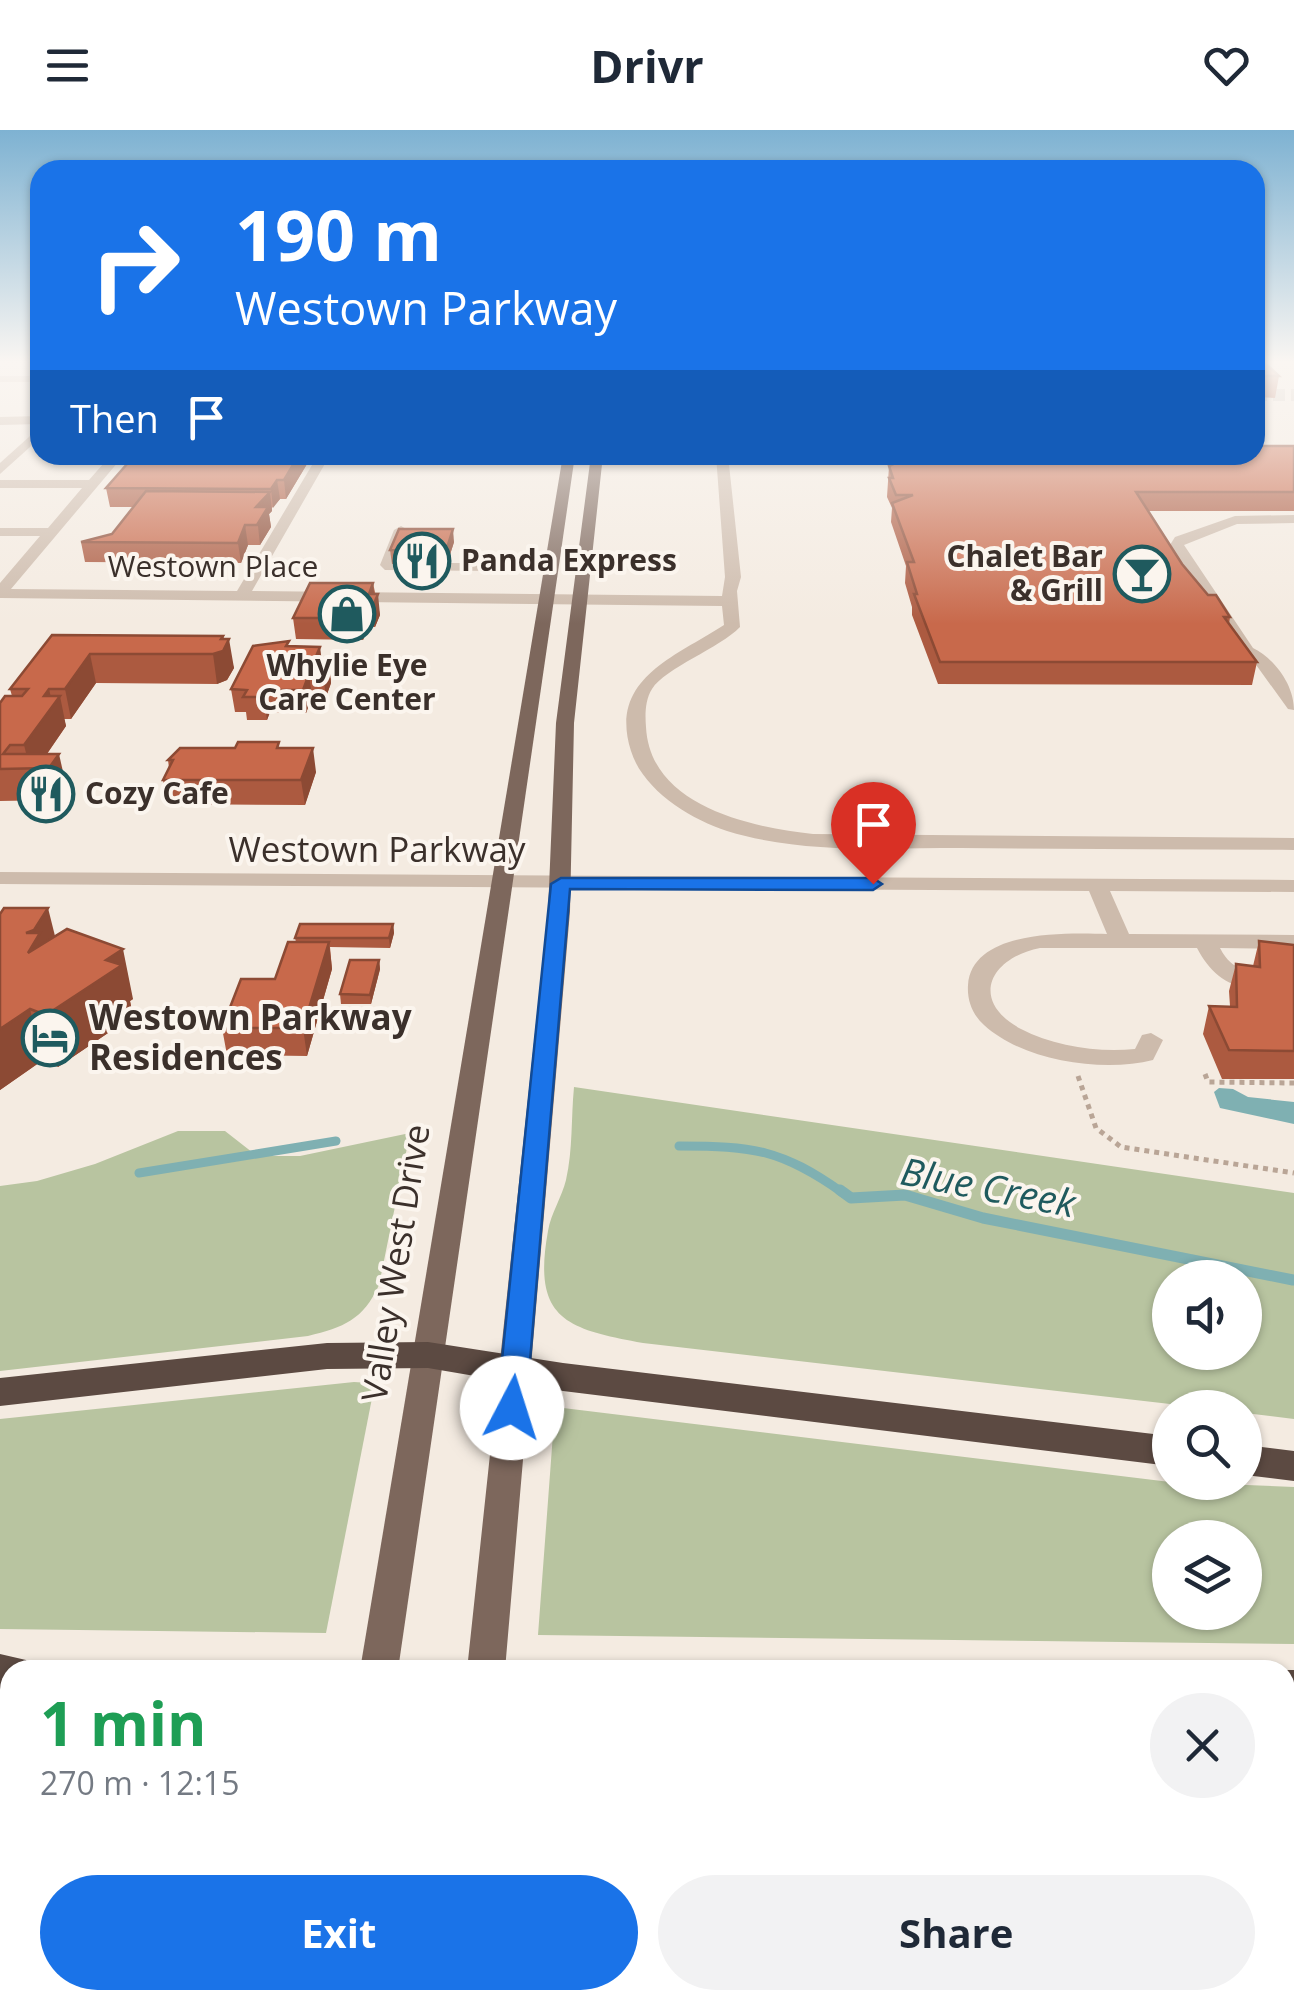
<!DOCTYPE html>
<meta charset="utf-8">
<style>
body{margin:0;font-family:"Open Sans",sans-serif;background:#f2f2f3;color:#1f2937;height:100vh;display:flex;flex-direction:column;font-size:38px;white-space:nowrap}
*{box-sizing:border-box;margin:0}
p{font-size:32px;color:#747a83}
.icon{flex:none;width:55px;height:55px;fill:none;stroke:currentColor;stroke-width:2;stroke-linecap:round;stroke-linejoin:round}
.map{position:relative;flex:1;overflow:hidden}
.drawer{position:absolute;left:0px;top:1530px;width:1295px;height:350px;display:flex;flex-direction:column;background:#fff;border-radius:30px 30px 0 0;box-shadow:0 2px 8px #0004}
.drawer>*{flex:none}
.banner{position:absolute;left:30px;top:30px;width:1235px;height:305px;border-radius:30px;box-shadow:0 2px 8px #0004;background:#1a73e8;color:#fff;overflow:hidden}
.buttons{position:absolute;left:1152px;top:1130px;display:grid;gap:20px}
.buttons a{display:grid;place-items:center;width:110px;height:110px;border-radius:50%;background:#fff;box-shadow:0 2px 8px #0004;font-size:50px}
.pin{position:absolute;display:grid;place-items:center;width:85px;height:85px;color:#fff;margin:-102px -42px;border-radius:50% 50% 50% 0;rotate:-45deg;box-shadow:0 0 10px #0007}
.pin .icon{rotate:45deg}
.me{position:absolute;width:110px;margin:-55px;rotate:5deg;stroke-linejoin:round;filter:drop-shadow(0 0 8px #0008)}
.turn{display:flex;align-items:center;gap:35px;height:210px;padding:0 40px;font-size:45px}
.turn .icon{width:130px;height:130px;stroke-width:2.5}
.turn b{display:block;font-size:70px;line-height:85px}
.then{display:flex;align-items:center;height:95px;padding:0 40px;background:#0003;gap:20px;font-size:38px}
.round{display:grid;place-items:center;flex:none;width:105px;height:105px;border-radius:52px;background:#f2f2f3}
.overview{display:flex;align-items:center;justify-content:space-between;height:170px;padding:0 40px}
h1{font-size:60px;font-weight:700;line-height:75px;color:#1e9e55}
.cta{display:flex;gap:20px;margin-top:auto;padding:20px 40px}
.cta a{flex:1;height:115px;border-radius:60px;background:#1a73e8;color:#fff;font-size:40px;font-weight:700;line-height:115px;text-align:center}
.cta a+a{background:#f2f2f3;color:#1f2937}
header{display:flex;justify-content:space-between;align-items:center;height:130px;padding:0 40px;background:#fff;font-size:45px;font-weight:700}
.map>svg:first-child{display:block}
.green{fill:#b8c4a0;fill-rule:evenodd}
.water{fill:#7fb0b2}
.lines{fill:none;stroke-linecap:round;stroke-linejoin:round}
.stream-far1{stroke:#7fb0b2;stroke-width:9}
.stream{stroke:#7fb0b2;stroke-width:11}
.minor-tunnel{stroke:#cfc6bd;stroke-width:12;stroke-dasharray:12 6;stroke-linecap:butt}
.path{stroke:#b9a596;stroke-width:5;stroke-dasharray:5 5;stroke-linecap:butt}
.minor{fill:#cdbbac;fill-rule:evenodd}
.major{fill:#7d675c;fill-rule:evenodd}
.highway{fill:#5c4a42;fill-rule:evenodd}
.wall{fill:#ac5a40}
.shaded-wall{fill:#8c4a34}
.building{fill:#c8694b;stroke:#8c4a34;stroke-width:2.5}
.route{fill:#1a73e8;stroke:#114b97;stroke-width:2.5}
.labels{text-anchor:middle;stroke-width:8;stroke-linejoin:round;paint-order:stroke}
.far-poi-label{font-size:30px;font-weight:bold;fill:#3b302b;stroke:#fbf5ee;text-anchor:start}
.far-street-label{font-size:30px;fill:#3b302b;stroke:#fbf5ee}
.street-label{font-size:35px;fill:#3b302b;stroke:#fbf5ee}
.poi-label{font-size:35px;font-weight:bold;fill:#3b302b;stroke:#fbf5ee;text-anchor:start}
.water-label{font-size:38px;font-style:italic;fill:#1f5a5e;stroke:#fbf5ee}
</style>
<header><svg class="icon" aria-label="menu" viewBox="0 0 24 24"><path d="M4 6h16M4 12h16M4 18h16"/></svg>Drivr<svg class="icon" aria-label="heart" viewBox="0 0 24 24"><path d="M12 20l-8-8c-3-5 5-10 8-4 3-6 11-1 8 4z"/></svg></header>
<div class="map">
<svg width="1294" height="1880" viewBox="0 0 1294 1880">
<rect width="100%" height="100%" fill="#f4ebe1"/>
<g class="green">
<path d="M574,957L1294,1063V1289L1245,1283V1278L1196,1277L643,1213C566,1199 532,1189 548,1101C551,1083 562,1067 566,1050C573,1020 571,987 574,957ZM1170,1148H1245V1222H1170Z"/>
<path d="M178,1001H225L257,1026H300L410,1003L379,1155C363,1190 344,1197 308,1206L0,1241V1056L37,1051L95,1034Z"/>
<path d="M354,1252L369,1253L373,1263L326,1503L0,1499V1289Z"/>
<path d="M555,1277L1170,1352L1294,1357V1514L538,1505ZM1170,1408H1245V1482H1170Z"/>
<path d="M1285,1747H1294V1880H511L512,1870H1285Z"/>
<path d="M0,1756H10V1870H258L256,1880H0Z"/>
</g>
<path class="water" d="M1219,958L1233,959L1248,967L1294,972V994L1220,978L1214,962Z"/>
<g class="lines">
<g class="stream-far1">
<path d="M679,1016C753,1016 781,1019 843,1063"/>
<path d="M139,1043L336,1011"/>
</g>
<path class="stream" d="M840,1060L851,1068L905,1065L983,1088L1293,1150"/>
<path class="minor-tunnel" d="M1255,265H1294"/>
<g class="path">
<path d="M1205,944L1208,952L1294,953"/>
<path d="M1078,946L1096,998L1121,1017L1294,1043"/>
</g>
<g class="minor">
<rect x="0" y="246" width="40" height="6"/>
<path d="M40,286V294L0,295V287Z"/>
<path d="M40,297V308L0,344V333Z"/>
<path d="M111,325H124L11,459L237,461L318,325H330L252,461L722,466L725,447L716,325H728L741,447L737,461L740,497C720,518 665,538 652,559C645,570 645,585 646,597C650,676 750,697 813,704L1294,708V720C1183,719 1072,719 961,718C883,718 802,724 727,701C690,689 643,660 631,621C608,549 675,527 724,495L722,476L0,468V453L40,406H0V398H48L82,358H0V350H89Z"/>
<path d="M1294,385V393L1237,394L1184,415L1253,518C1275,529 1294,555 1294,580L1288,579L1254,532L1241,525L1170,415L1175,407L1235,386Z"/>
<path d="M401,396L408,400L395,433H492L499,437L492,441L385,440L380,435L394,400Z"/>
<path d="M0,742L1294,750V762L1110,761L1129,804L1294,805V819L1220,818C1234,845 1248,835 1265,851L1261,856C1231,862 1210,843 1197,818H1040C989,828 969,871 1021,899C1054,916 1098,923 1135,919L1142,905L1151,903L1163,910L1153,930C1103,943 1023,931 984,895C972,884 967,870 968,855C972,799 1068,803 1107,804L1089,761L0,754Z"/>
</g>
<g class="major">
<path d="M563,325H575L398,1540H360Z"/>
<path d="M591,325H603L574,593L570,781L505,1540H467L548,781L556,593Z"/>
<path d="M305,1870H349L348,1880H304Z"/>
<path d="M432,1870H476L475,1880H431Z"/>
</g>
<g class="highway">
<path d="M428,1212L563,1233L1170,1306V1336L563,1261L428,1238L327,1239L0,1276V1248L327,1213Z"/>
<path d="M1245,1315L1294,1321V1351L1245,1345Z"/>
<path d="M0,1524L26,1530L30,1540H10V1564H0Z"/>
<rect x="1285" y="1540" width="9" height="40"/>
<rect x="0" y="1646" width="10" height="44"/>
<rect x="1285" y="1664" width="9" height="46"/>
<rect x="0" y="1699" width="10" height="46"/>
</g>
</g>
<g class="wall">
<path d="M0,231H40V233L0,232Z"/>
<path d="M1255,231L1279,246L1275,268L1255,267Z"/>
<path d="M1294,316V381H1148L1182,434L1208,465L1230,487L1229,494L1257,532L1252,555L938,554L912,485V477L905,453L906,436L891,392L892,378L887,367L889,336L892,334L890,325H1255Z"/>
<path d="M135,325H306L307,334L286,369H280L272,378V381L269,384L271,397L260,415H248L241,433L85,432L81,412L112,404L133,377H110L106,358Z"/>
<path d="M454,412L447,434H392L390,420Z"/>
<path d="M373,453L380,485L375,497H368L363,510L296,509L293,488Z"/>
<path d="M52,505L223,506L234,538L227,550L217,554L96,553L71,589H64L66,596L47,624L66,655L56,670L0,671V573L12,566L10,559Z"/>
<path d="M290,516L322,531H329L331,553L326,567H312L306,583L270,582L267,590H247L246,582H235L231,559Z"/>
<path d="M280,618L316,642L305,675L167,674L163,650L169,638L168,630Z"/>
<path d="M0,784L55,807L133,869L130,871L133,886L58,937L43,930L0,960Z"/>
<path d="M393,794L394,803L390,818L330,817L332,839L307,926L227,925L222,898L275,849L296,812L295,808Z"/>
<path d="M1259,811L1294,815V949H1222L1203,904L1209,876H1230L1229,861L1236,834L1253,836Z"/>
<path d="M379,830L380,839L371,874H341L340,864Z"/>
</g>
<g class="shaded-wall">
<path d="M299,325H306L307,334L286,369L284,350Z"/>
<path d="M277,350L280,369L273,378L271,359Z"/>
<path d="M270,362L272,381L269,384L271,397L260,415L256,377Z"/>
<path d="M245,395L248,415L241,433L238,413Z"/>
<path d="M453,399L454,412L447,434L446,421Z"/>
<path d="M373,453L375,472L378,464L380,485L375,497L373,476L369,464Z"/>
<path d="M366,476L368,497L363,510L361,488Z"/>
<path d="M223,506L225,518L229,509L234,538L227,550L217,554L213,524Z"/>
<path d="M320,517L323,539L314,531Z"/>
<path d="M90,524L96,553L71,589L65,559Z"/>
<path d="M329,531L331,553L326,567L323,544Z"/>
<path d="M309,544L312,567L306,583L303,560Z"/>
<path d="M49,559L53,576L60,566L66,596L37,638L30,639L24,615L44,566Z"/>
<path d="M267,560L270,582L267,590L264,567Z"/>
<path d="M313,618L316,642L305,675L301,650Z"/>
<path d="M59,624L66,655L56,670L49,638Z"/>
<path d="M48,778L60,826L41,873L26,803Z"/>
<path d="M393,794L394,803L390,818L389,808Z"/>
<path d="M329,812L332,839L307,926L303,898Z"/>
<path d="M123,819L133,869L130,871L133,886L58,937L46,885L106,830Z"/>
<path d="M379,830L380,839L371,874L370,865Z"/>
<path d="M30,879L43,930L0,960V899Z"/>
</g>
<g class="building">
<path d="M1255,231H1263L1279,246H1255Z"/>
<path d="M1255,316H1294V362H1136L1182,434L1208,465H1216L1230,487H1224L1257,532H940L914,464H917L907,432H914L892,373L913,365H896L889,348H893L889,336L900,331L897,325H1255Z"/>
<path d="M135,325H299L284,350H277L271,359L106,358Z"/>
<path d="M146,361L270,362L256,377H268L257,395H245L238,413L81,412L112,404Z"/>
<path d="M399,399H453L446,421L390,420Z"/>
<path d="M310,453H373L369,464H378L373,476H366L361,488H293Z"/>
<path d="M52,505L223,506L221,509H229L223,521L213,524H90L65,559H49L44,566H60L24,615H10L3,624H59L49,638L0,639V573L5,566H22L28,559H10Z"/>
<path d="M289,511L286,516L320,517L314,531H329L323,544H309L303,560H267L264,567H243L247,560L231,559L253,516Z"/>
<path d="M238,612H279L277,618H313L301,650H163L173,630H168L180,618H235Z"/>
<path d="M4,778H48L34,800L26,803H40L28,823L67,799L123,819L106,830L122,835L46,885L30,879L0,899V784Z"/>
<path d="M300,794H393L389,808H295Z"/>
<path d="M1259,811L1294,815V921L1229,920L1209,876L1237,877L1236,834L1260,837Z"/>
<path d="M288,812H329L303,898H222L241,849H275Z"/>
<path d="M350,830H379L370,865L340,864Z"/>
</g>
<linearGradient id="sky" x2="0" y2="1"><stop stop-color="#7eb2d2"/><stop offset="0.47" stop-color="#faf6f2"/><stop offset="1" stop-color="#faf6f2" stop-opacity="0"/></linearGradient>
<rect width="1294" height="494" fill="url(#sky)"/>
<path class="route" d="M561,748H873L882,754L873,760L570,759L526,1278L522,1286L512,1289L501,1286L497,1278L551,754Z"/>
<defs>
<g id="restaurant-ring" transform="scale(2.875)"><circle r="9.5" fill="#fbf5ee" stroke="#1f5a5e" stroke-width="1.5"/><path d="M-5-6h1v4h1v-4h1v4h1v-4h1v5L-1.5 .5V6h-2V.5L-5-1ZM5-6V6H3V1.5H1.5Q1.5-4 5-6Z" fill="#1f5a5e"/></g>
<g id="bar-ring" transform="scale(2.875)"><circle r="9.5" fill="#fbf5ee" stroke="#1f5a5e" stroke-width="1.5"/><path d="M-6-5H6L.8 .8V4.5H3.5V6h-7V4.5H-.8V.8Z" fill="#1f5a5e"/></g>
<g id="shop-ring" transform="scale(2.875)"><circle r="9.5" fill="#fbf5ee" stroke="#1f5a5e" stroke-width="1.5"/><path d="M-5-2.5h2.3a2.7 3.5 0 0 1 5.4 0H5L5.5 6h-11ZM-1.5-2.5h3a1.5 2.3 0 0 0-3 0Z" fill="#1f5a5e"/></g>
<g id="hotel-ring" transform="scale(2.875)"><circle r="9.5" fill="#fbf5ee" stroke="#1f5a5e" stroke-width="1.5"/><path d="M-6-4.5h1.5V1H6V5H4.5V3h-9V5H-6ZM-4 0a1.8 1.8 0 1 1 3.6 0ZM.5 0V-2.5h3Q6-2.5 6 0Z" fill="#1f5a5e"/></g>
</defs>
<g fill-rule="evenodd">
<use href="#restaurant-ring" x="422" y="431"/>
<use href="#bar-ring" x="1142" y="444"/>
<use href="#shop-ring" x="347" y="484"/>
<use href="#restaurant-ring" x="46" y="664"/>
<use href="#hotel-ring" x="50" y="908"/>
</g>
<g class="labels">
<g class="far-poi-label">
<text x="1103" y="437" text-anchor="end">Chalet Bar<tspan x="1103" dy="34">&amp; Grill</tspan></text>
<text x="461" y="441">Panda Express</text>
<text x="347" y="546" text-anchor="middle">Whylie Eye<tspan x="347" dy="34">Care Center</tspan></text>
<text x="85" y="674">Cozy Cafe</text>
</g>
<g class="far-street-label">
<text x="213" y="447">Westown Place</text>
</g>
<g class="street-label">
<text x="377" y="732">Westown Parkway</text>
<text transform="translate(396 1133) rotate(-81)" y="12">Valley West Drive</text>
</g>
<g class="poi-label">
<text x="89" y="900">Westown Parkway<tspan x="89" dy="40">Residences</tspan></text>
</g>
<g class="water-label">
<text transform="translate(988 1058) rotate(11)" y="13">Blue Creek</text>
</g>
</g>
</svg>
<div class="buttons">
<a><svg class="icon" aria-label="sound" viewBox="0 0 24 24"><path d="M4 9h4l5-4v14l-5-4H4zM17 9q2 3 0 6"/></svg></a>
<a><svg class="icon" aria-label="search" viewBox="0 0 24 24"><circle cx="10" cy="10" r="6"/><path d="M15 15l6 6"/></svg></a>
<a><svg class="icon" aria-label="layers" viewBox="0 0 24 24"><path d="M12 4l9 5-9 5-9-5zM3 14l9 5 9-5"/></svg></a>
</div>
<div class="pin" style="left:873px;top:754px;background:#d93025"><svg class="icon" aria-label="arrive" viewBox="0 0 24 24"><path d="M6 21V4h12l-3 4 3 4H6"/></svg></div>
<svg class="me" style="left:512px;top:1278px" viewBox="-20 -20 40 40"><circle r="19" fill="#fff"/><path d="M0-13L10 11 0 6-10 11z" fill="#1a73e8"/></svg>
<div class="banner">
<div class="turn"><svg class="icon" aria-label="right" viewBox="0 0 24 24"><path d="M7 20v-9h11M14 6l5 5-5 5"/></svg><div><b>190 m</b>Westown Parkway</div></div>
<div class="then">Then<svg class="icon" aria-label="arrive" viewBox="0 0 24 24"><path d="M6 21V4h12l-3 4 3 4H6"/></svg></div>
</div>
<section class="drawer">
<div class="overview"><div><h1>1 min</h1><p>270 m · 12:15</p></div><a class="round"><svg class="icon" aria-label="close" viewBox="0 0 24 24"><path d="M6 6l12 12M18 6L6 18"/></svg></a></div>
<div class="cta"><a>Exit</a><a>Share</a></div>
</section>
</div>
